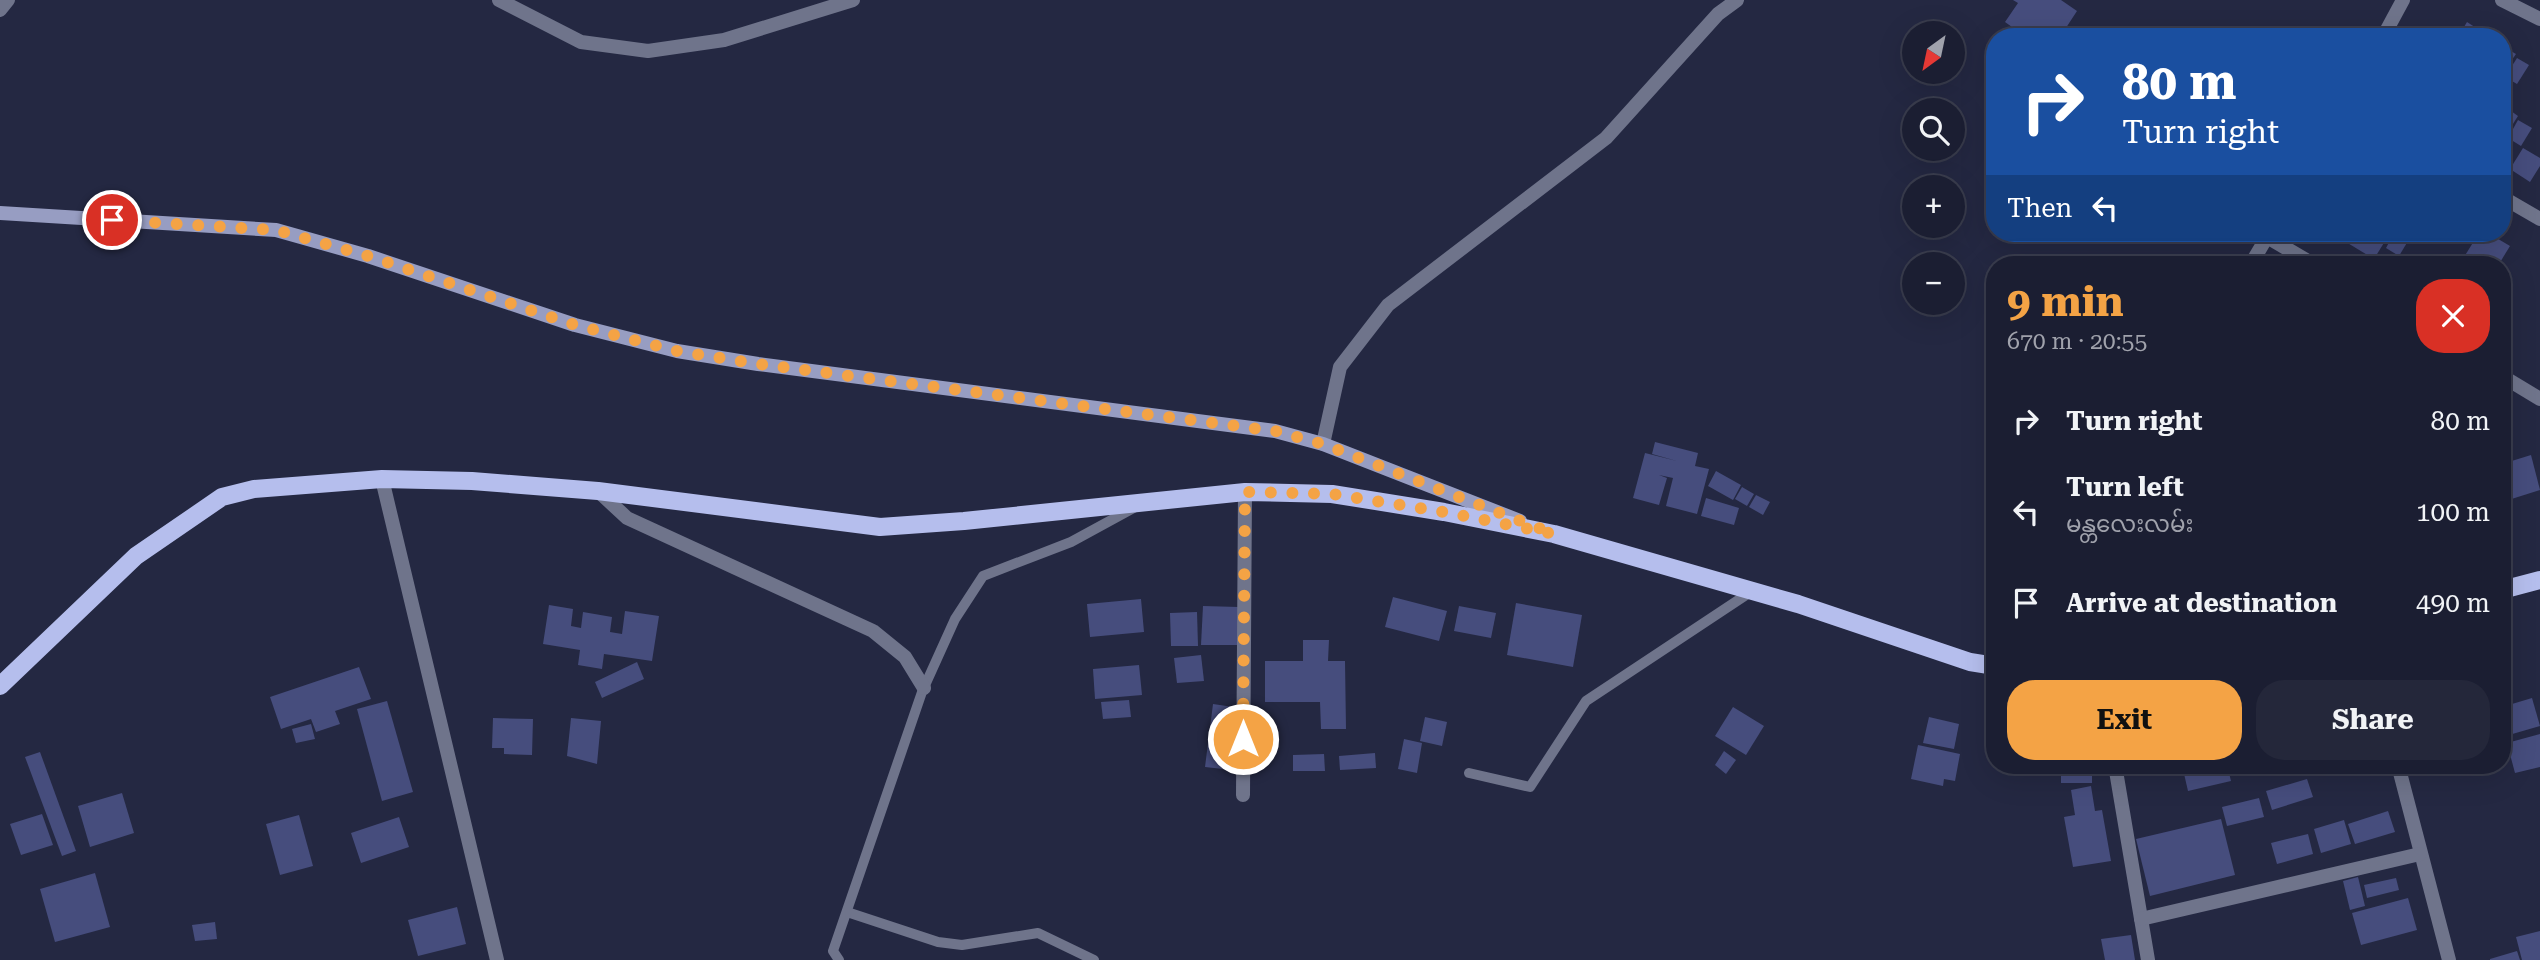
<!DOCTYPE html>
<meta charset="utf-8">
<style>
body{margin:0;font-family:"Roboto Serif","Noto Sans Myanmar",serif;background:#24273a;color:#f1f3f6;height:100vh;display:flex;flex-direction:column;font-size:26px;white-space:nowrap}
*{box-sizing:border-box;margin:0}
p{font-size:23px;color:#a0a2ac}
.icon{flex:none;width:38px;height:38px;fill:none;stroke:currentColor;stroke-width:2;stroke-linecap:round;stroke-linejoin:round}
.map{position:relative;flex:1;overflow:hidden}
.panel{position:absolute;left:1986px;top:256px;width:525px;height:518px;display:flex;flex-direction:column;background:#1b1e32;border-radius:28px;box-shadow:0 7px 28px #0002,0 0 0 2px #393c4d}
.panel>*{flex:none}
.guide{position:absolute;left:1986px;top:28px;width:525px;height:214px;border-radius:28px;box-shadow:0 7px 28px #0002,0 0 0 2px #393c4d;background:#1a4fa0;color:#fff;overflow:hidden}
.needle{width:46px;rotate:213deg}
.controls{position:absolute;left:1902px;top:21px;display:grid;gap:14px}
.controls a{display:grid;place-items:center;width:63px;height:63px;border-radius:50%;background:#1b1e32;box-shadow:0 7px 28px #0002,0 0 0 2px #393c4d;font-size:35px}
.pin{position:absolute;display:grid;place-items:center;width:60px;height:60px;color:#fff;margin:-30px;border:4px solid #fff;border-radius:50%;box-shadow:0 2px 7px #0007}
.me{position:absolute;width:77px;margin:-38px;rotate:0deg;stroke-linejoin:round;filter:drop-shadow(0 0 5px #0008)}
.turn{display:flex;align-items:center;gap:24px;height:147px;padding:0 21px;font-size:32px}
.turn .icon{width:91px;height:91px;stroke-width:2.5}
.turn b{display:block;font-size:49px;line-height:60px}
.then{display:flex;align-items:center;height:66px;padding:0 21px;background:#0003;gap:14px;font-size:26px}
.round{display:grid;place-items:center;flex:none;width:74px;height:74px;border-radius:28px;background:#24273a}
.summary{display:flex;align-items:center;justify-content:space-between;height:119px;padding:0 21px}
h1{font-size:42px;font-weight:700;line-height:52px;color:#f4a345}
.button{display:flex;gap:14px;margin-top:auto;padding:14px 21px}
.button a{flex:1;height:80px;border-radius:28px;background:#f4a345;color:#111;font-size:28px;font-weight:700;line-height:80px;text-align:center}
.button a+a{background:#24273a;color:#f1f3f6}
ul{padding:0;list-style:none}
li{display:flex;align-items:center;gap:21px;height:91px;padding:0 21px}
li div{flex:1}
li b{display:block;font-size:26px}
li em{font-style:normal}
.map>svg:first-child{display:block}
.building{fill:#464d7d}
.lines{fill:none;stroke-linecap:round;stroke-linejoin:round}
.lane{stroke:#6f748b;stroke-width:10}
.street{stroke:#6f748b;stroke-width:14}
.secondary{stroke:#979dc2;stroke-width:14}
.primary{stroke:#b5beed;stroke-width:18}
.route{stroke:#f4a345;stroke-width:12;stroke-dasharray:0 21.6}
</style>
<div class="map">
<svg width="2540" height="960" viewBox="0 0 2540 960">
<rect width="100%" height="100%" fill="#242842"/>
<g class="building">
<path d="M2013,0H2061L2077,11L2060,37L2043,26L2036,37H2017L2009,32L2012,27L2005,22L2018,3Z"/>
<path d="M2467,22L2490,37H2458Z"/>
<path d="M2502,46L2516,54L2502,74Z"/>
<path d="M2517,58L2529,65L2517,84L2505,77Z"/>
<path d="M2504,106L2518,116L2511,127L2502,121Z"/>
<path d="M2518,120L2532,128L2521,146L2508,138Z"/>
<path d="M2523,148L2540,158V166L2530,182L2510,169Z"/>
<path d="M2352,233H2390L2374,259L2346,242Z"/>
<path d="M2394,233L2408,241L2399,256L2386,248Z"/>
<path d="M2479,233H2488L2510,246L2499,264H2475L2464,257Z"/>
<path d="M1655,442L1698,453L1695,466L1709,469L1697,514L1666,506L1673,478L1659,475L1667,478L1659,505L1633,498L1645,453L1677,461L1652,454Z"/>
<path d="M2531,455L2540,490L2502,502V464Z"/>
<path d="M1716,471L1741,485L1733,500L1708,486Z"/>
<path d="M1742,487L1754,494L1747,506L1735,499Z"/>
<path d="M1756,495L1770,502L1763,515L1749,507Z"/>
<path d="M1706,498L1739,508L1734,525L1701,516Z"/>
<path d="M1393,597L1447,611L1439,641L1385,627Z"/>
<path d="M1141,599L1144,632L1090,637L1087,604Z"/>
<path d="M1516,603L1582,615L1573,667L1507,655Z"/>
<path d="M549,605L573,609L571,626L581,628L583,612L612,617L610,632L622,634L625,611L659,616L652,661L604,654L602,669L578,665L580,650L543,644Z"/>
<path d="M1203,606L1239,607L1240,645H1201Z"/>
<path d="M1459,606L1496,613L1491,638L1454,631Z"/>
<path d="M1197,612L1198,646H1171L1170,613Z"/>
<path d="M1303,640H1329L1328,661H1345L1346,729H1321L1320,702H1265V661H1303Z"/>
<path d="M1201,655L1204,681L1177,683L1174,658Z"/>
<path d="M637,662L644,679L602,698L595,682Z"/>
<path d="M1139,665L1142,695L1095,699L1093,669Z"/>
<path d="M359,667L371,699L335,711L340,724L316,732L311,719L281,729L270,697Z"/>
<path d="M2532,698L2540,726L2502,737V707Z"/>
<path d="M1129,700L1131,717L1103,719L1101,702Z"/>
<path d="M387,701L413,792L382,801L357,709Z"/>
<path d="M1213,704L1240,708L1232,770L1205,767Z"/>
<path d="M1733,707L1764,726L1746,755L1715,736Z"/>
<path d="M1425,717L1447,722L1442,746L1420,741Z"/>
<path d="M1929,717L1959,724L1954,749L1923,743Z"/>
<path d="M493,718L533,719L532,755L504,754V748H492Z"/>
<path d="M571,718L601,721L597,764L567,756Z"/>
<path d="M311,724L315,739L296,743L292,729Z"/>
<path d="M2540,734V767L2515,773L2507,743Z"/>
<path d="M1404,739L1422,743L1417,773L1398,769Z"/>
<path d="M1918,745L1960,754L1955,781L1944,779L1943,786L1911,779Z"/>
<path d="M1724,751L1736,760L1726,774L1715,765Z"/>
<path d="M40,752L76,851L62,856L25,757Z"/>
<path d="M1375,753L1376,768L1340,770L1339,756Z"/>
<path d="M1324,754L1325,771H1293V755Z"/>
<rect x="2061" y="765" width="31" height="18"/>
<path d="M2182,765H2227L2231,781L2188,791Z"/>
<path d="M2307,779L2313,797L2272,810L2266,791Z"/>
<path d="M2091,786L2095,811L2102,810L2111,861L2073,867L2064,817L2075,815L2071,790Z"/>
<path d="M122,793L134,833L90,847L78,806Z"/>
<path d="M2259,798L2264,817L2227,826L2222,807Z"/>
<path d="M2388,811L2395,832L2355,844L2348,824Z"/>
<path d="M42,814L53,845L21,855L10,824Z"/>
<path d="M299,815L313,866L280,875L266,824Z"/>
<path d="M399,817L409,847L361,863L351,833Z"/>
<path d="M2221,819L2235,875L2150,896L2136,839Z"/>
<path d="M2344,820L2351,844L2321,853L2314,829Z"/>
<path d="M2308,834L2313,854L2277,864L2271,843Z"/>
<path d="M95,873L110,927L55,942L40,889Z"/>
<path d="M2358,877L2365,906L2350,910L2343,881Z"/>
<path d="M2396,878L2399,890L2367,898L2364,885Z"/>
<path d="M2408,898L2417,930L2361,945L2352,913Z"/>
<path d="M457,907L466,944L418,956L408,920Z"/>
<path d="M215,922L217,939L195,941L192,925Z"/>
<path d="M2540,931V960H2522L2516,937Z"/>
<path d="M2131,935L2135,960H2105L2101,939Z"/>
<path d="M2517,951L2520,960H2490V959Z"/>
</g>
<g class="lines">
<g class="lane">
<path d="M1469,773L1530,787L1586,701L1752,591"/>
<path d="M847,912L938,942L962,945L1038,933L1094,960"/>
<path d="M839,960L833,951L922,692L955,619L983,576L1071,542L1137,506"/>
</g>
<g class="street">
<path d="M499,0L581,42L648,51L724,40L853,0"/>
<path d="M2502,0L2540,19"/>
<path d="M0,10L8,0"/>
<path d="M2383,37L2403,0"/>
<path d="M2502,197L2540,219"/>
<path d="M2269,233L2267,237L2313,264"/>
<path d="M2251,264L2267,237"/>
<path d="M2502,376L2540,399"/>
<path d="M1323,444L1340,367L1388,305L1606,138L1718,14L1737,0"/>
<path d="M382,479L497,960"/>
<path d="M598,491L627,518L873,631L905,657L924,688"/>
<path d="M2115,765L2148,960"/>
<path d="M2398,765L2449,960"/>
<path d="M1243,795L1245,492"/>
<path d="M2141,919L2420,854"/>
</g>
<path class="secondary" d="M0,213L276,230L368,256L575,325L677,351L758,364L1275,431L1323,444L1520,521"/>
<g class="primary">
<path d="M2502,590L2540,580"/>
<path d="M0,686L136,556L222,497L254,489L382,479L472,481L598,491L880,527L964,521L1245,492L1332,494L1444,512L1554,534L1798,604L1970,662L1995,666"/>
</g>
</g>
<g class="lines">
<path class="route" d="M112,220L276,230L368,256L575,325L677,351L758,364L1275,431L1323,444L1554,534L1444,512L1332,494L1245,492L1243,739"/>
</g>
</svg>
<div class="controls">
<a><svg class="needle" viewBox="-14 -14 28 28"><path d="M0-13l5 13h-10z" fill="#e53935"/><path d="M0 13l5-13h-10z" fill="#a0a2ac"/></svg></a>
<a><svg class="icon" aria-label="search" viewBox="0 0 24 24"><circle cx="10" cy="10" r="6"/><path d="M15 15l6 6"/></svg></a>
<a>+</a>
<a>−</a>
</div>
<div class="pin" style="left:112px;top:220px;background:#d93025"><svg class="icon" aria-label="arrive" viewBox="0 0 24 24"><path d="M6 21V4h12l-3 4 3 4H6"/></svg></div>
<svg class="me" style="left:1243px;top:739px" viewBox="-20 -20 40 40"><circle r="17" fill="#f4a345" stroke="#fff" stroke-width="3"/><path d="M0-11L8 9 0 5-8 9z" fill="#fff"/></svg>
<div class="guide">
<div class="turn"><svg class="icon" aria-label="right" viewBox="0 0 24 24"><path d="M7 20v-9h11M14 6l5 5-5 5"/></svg><div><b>80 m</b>Turn right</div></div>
<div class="then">Then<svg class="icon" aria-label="left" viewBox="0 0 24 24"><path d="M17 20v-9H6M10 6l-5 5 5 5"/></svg></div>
</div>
<section class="panel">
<div class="summary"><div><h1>9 min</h1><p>670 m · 20:55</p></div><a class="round" style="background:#d93025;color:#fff"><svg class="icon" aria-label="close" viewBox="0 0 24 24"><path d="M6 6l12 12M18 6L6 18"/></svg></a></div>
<ul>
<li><svg class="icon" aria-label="right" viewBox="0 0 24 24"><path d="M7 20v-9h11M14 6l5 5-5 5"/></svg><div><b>Turn right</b></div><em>80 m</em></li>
<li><svg class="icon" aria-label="left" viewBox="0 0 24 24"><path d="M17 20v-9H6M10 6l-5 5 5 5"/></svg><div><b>Turn left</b><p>မန္တလေးလမ်း</p></div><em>100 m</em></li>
<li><svg class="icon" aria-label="arrive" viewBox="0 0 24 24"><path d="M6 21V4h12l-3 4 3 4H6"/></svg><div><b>Arrive at destination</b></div><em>490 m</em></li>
</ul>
<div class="button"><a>Exit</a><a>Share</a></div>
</section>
</div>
